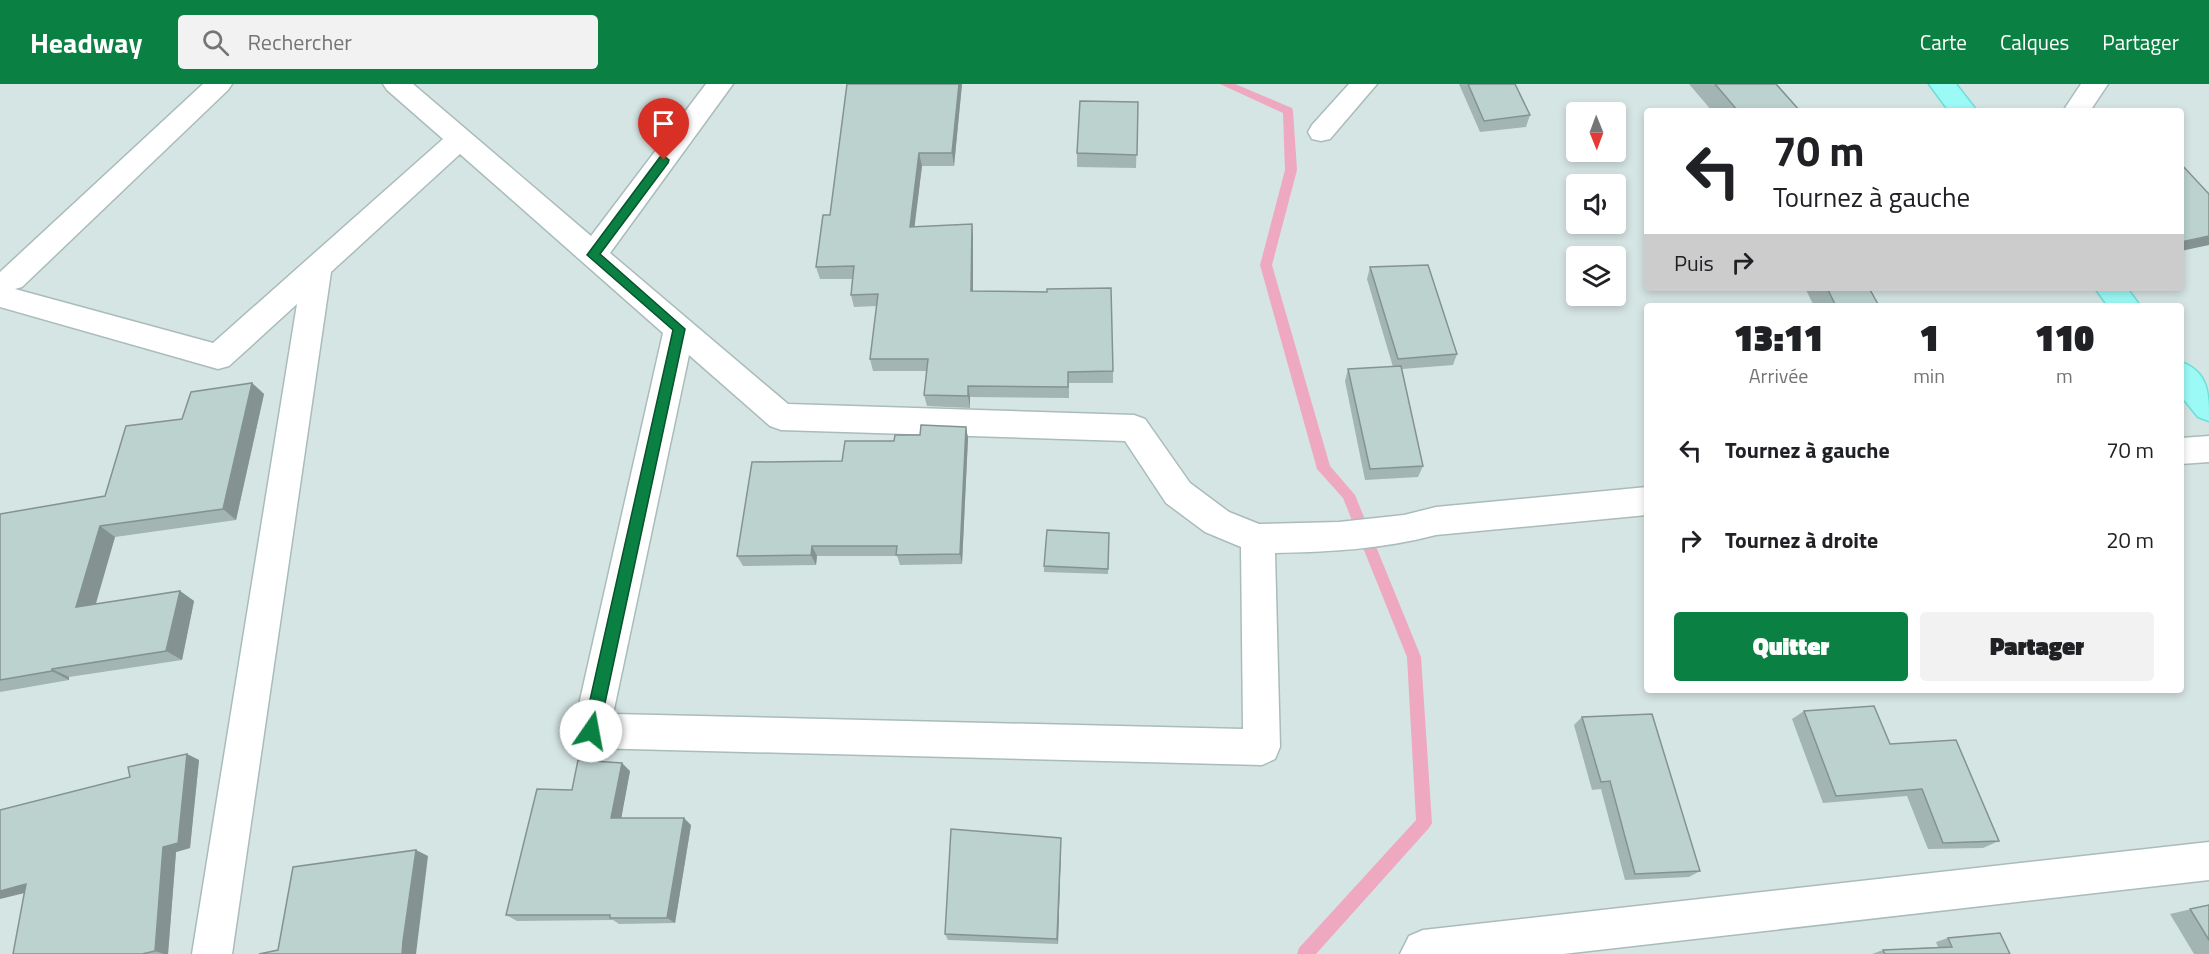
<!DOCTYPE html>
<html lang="fr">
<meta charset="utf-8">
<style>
body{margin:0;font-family:"Titillium Web",sans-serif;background:#f2f2f2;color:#202124;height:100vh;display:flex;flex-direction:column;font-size:22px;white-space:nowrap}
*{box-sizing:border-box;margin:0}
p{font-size:20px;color:#757577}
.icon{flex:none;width:33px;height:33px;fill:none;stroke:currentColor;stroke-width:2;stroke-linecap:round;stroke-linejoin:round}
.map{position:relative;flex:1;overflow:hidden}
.panel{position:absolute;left:1644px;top:219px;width:540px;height:390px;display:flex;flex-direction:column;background:#fff;border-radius:6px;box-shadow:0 3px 9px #0003}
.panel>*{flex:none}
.hud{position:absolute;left:1644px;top:24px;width:540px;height:183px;border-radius:6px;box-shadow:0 3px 9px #0003;background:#fff;color:#202124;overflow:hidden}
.needle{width:39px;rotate:179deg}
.controls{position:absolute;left:1566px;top:18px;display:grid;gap:12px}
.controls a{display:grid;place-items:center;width:60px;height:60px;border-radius:6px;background:#fff;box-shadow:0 3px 9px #0003;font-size:30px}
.pin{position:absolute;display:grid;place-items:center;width:51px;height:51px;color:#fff;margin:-62px -26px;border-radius:50% 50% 50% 0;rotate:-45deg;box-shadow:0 0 6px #0007}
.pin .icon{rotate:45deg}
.me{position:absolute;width:66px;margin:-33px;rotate:12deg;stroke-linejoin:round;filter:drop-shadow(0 0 4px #0008)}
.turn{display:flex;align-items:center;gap:21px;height:126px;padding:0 30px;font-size:27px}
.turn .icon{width:78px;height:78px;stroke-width:2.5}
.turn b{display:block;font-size:42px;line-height:51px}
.then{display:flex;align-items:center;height:57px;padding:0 30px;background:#0003;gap:12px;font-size:22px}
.eta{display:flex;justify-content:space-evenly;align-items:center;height:102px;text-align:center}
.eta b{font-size:36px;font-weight:800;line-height:42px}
.primary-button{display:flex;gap:12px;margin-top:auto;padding:12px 30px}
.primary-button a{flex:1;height:69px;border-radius:6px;background:#0b8043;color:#fff;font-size:24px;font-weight:800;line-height:69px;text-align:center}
.primary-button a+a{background:#f2f2f2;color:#202124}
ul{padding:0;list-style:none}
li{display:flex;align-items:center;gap:18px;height:90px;padding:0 30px}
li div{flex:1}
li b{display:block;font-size:22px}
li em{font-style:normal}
header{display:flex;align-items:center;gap:36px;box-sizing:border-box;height:84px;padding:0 30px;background:#0b8043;color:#fff}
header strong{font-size:28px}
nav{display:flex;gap:33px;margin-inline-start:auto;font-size:21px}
.search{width:420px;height:54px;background:#f2f2f2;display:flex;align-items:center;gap:15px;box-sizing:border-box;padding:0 21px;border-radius:6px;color:#757577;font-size:22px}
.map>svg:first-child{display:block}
.residential{fill:#d5e5e4;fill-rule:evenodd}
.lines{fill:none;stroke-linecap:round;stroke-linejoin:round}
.stream{fill:#eea9c1;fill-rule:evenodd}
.minor-casing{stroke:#a9bcba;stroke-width:3}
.primary-casing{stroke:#6cdfd8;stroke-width:3}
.minor{fill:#fff;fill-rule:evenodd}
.primary{fill:#9cfaf6;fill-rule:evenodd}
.wall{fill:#a2b5b2}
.shaded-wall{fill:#849391}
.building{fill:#bcd2cf;stroke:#849391;stroke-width:1.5}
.route{fill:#0b8043;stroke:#07532c;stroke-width:1.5}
</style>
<header>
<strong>Headway</strong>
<div class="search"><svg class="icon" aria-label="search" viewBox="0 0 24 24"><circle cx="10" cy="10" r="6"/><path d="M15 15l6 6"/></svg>Rechercher</div>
<nav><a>Carte</a><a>Calques</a><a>Partager</a></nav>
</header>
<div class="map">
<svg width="2209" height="870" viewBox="0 0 2209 870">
<rect width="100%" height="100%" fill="#e9f4f3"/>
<path class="residential" d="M0,0H2209V870H0ZM1647,27H2181V204H1647ZM1576,28H1616V68H1576ZM1576,100H1616V140H1576ZM1576,172H1616V212H1576ZM1647,222H2181V606H1647Z"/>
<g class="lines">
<path class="stream" d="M1220,0H1235L1292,24L1293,27L1297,86L1272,181L1330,382L1355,411L1421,573L1432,739L1429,744L1316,870H1297L1299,864L1416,736L1407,573L1343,414L1317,385L1260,181L1285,86L1283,29Z"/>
<g class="minor-casing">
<g id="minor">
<path d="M203,0H232L228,6L22,203L15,205L213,259L443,55L387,6L383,0H413L591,152L706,0H733L610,169L788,320L1134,331L1145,335L1190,399L1229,428L1259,440L1339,438L1404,431L1436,423L1647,403V431L1436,451C1383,465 1330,468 1275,469L1280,663L1275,675L1262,681L591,664L578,659L573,647L663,249L460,70L331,188L232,870H192L297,220L229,282L218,285L0,223V188ZM689,271L770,342L781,346L1125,357L1166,419L1205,448L1241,463L1243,645L613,630Z"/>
<path d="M1349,0H1377L1330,55L1321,57L1312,55L1308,48L1312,41Z"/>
<path d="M2081,0H2108L2090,27H2063Z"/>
<path d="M2209,352V378L2181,380V354Z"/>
<path d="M2209,758V796L1563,870H1400L1409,852L1423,846Z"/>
</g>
</g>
<g class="primary-casing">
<g id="primary">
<path d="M1929,0H1956L1977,27H1949Z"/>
<path d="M2095,204H2127L2140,222H2108Z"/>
<path d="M2181,278C2209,288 2209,310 2209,337L2198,333L2181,312Z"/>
</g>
</g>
<use href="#minor" class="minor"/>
<use href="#primary" class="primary"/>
</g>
<g class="wall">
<path d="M847,0H962L954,82H922L914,143L972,140L973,152V207L1113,287V299H1069V314L970,313V324L927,322L924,311L927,287H873L870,275L877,222L854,223L851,211L852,195H820L816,183L830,131Z"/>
<path d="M1459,0H1515L1530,31L1526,43L1480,48Z"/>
<path d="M1689,0H1776L1800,27H1712Z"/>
<path d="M1138,18L1136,84L1077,83V69Z"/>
<path d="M1370,183L1457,270L1453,281L1402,285L1423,382L1418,393L1365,396L1345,297L1348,285L1393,283L1367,195Z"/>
<path d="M1805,204H1869L1879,222H1814Z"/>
<path d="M252,299L264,310L236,436L115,453L96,520L180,507L194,517L182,576L69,593V596L0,608V430L105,412L182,335Z"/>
<path d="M966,343L968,354L962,480L900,481L897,472H817L816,481L743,482L737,472L842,377L894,357Z"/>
<path d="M1109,449L1108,490L1044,488V482Z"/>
<path d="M1804,627L1890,660L1999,757L1983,764L1928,765L1907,712L1823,719L1792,635Z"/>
<path d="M1582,633L1700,787L1689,793L1625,796L1601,705L1592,706L1574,641Z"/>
<path d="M187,670L199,676L190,764L176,768L168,870H13Z"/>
<path d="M630,687L621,734L691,741L675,839L619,840L613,836L517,837L506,831L572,706Z"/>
<path d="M1061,761L1058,860L948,856L945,850Z"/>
<path d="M2209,821V870H2194L2170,830Z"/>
<path d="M1948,854L2010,870H1872L1883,866L1938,863L1936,858Z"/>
</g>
<g class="shaded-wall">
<path d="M959,0H962L954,82L952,69Z"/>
<path d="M919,69L922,82L913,155L910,143Z"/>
<path d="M972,140L973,152V219L971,207Z"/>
<path d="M2209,152V161L2181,167V158Z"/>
<path d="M252,299L264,310L236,436L223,425Z"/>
<path d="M968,302L970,313V324L968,312Z"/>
<path d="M966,343L968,354L962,480L960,470Z"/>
<path d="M100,442L115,453L92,532L76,523Z"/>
<path d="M812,462L817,472L816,481L811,471Z"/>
<path d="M180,507L194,517L182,576L166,567Z"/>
<path d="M52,585L69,593V596L52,587Z"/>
<path d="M187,670L199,676L190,764L176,768L168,870H164L155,867L163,763Z"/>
<path d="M622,679L630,687L620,741L611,734Z"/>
<path d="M684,734L691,741L675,839L667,834Z"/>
<path d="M1061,754V761L1058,860L1057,855Z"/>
<path d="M416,766L428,772L416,870H402L403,857Z"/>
<path d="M26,800L41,805L0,815V807Z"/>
</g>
<g class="building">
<path d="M847,0H959L952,69H919L910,143L972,140L971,207L1047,208V205L1111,204L1113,287L1068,288V303L968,302V312L924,311L928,275H870L878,210L851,211L854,182L816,183L823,131H830Z"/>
<path d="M1468,0H1515L1530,31L1484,37Z"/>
<path d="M1715,0H1776L1800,27H1738Z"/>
<path d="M1080,17L1138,18L1137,71L1077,69Z"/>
<path d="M2181,80L2209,110V152L2181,158Z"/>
<path d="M1428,181L1457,270L1398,275L1370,183Z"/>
<path d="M1827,204H1869L1879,222H1836Z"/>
<path d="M1401,282L1423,382L1370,385L1348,285Z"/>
<path d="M252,299L223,425L100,442L76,523L180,507L166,567L52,585V587L0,596V430L105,412L126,342L182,335L191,308Z"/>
<path d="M921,341L966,343L960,470L896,471L897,462H812L811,471L737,472L752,378L842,377L845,357H894L895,351H920Z"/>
<path d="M1047,446L1109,449L1108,485L1044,482Z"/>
<path d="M1874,622L1890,660L1956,656L1999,757L1943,759L1922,705L1836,712L1804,627Z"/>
<path d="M1652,630L1700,787L1635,790L1610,697L1601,698L1582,633Z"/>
<path d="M187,670L178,759L163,763L155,867L142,870H13L26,800L0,807V726L130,693L128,683Z"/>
<path d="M578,676L622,679L611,734H684L667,834H610V831H506L537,705L572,706Z"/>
<path d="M951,745L1061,754L1057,855L945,850Z"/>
<path d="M416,766L403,857L402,870H259L278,866L293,783Z"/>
<path d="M2209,821V856L2190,825Z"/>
<path d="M2000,849L2010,870H1885L1883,866L1952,863L1948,854Z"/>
</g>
<path class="route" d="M664,72L669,76L668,79L600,170L685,245L599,647L596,652L591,654L586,652L583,647L673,246L587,171L660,73Z"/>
</svg>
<div class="controls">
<a><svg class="needle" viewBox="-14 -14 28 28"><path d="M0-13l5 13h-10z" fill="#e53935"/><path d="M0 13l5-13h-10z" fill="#757577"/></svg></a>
<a><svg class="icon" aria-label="sound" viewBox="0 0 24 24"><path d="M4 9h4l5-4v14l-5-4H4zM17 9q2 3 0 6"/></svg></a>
<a><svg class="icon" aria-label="layers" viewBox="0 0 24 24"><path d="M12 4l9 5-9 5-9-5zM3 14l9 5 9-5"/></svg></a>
</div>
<div class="pin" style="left:664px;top:76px;background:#d93025"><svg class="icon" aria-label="arrive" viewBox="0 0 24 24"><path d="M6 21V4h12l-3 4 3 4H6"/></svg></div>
<svg class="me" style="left:591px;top:647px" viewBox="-20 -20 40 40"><circle r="19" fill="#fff"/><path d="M0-13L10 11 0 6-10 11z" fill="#0b8043"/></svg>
<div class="hud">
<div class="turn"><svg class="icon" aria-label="left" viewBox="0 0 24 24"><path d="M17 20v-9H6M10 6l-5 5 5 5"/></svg><div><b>70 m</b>Tournez à gauche</div></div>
<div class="then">Puis<svg class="icon" aria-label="right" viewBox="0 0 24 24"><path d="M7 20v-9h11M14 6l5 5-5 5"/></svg></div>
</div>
<section class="panel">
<div class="eta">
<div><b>13:11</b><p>Arrivée</p></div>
<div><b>1</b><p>min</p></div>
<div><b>110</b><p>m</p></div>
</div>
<ul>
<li><svg class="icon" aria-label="left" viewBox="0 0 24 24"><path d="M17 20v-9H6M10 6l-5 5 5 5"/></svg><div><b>Tournez à gauche</b></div><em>70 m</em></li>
<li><svg class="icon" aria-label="right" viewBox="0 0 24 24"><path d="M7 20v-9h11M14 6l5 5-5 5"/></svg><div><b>Tournez à droite</b></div><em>20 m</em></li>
</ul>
<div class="primary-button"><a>Quitter</a><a>Partager</a></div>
</section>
</div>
